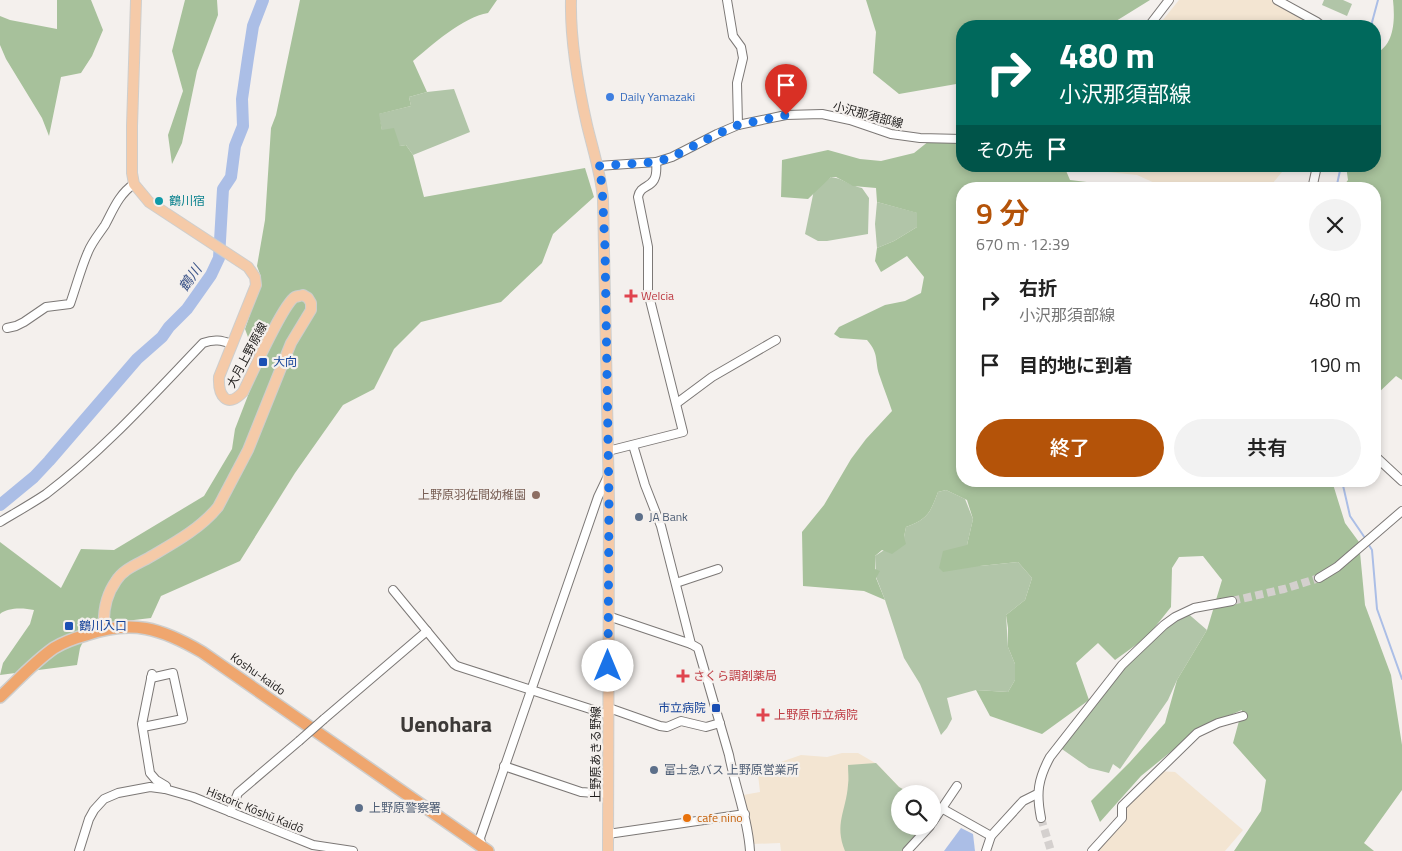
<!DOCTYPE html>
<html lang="ja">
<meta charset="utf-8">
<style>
body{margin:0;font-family:"Titillium Web","Noto Sans JP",sans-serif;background:#f2f2f2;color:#222;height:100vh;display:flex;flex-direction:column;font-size:19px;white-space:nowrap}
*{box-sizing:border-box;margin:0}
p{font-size:16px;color:#767676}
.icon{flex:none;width:28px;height:28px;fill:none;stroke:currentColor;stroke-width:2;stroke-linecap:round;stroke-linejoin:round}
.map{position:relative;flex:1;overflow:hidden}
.details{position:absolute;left:956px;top:182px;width:425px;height:305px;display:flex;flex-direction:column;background:#fff;border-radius:20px;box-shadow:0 2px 8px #0003}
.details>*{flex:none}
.top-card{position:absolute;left:956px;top:20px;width:425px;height:152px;border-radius:20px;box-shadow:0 2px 8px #0003;background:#00695c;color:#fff;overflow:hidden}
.buttons{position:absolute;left:891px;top:785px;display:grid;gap:10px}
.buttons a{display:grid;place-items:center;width:50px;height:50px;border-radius:50%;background:#fff;box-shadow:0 2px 8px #0003;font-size:25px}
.pin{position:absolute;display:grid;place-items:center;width:42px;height:42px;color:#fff;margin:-51px -21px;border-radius:50% 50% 50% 0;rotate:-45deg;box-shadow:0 0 5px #0007}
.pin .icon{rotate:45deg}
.me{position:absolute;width:55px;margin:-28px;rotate:0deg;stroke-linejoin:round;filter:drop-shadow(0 0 4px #0008)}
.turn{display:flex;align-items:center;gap:18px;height:105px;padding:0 20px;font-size:22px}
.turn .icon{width:65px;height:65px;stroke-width:2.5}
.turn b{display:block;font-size:35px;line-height:42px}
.then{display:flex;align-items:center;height:48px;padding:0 20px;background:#0003;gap:10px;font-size:19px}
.round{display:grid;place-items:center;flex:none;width:52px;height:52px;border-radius:26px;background:#f2f2f2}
.headline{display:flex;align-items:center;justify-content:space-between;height:85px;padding:0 20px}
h1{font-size:30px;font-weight:600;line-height:38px;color:#b45309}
.action{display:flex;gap:10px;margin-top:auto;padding:10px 20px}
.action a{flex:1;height:58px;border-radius:30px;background:#b45309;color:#fff;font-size:20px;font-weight:600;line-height:58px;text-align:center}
.action a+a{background:#f2f2f2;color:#222}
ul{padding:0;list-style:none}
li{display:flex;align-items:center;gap:15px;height:65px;padding:0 20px}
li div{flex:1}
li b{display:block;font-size:19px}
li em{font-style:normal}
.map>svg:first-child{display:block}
.education{fill:#f3e5d2}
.green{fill:#b1c5a8}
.forest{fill:#a7c19b}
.water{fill:#abbee6}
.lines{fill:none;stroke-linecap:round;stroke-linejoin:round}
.stream{stroke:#abbee6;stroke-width:2}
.river{stroke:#abbee6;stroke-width:12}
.minor-tunnel{stroke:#d4d0ce;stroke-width:8;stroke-dasharray:8 4;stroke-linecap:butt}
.minor-casing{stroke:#7c7876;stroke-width:10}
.major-casing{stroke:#cececd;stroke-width:12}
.highway-casing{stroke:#cececd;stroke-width:14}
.minor{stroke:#fff;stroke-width:8}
.major{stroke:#f5caa8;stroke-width:10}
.highway{stroke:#efa66e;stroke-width:11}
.minor-bridge-casing{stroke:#7c7876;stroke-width:10;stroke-linecap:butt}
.minor-bridge{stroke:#fff;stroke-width:8}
.route{stroke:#1a73e8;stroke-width:9;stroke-dasharray:0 16.2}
.shop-dot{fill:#3f7fe0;stroke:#f4f0ed;stroke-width:2}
.culture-dot{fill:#0f9aa8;stroke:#f4f0ed;stroke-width:2}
.health-dot{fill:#e0444e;stroke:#f4f0ed;stroke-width:2}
.transit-dot{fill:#1a4fb4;stroke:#f4f0ed;stroke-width:2}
.education-dot{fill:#8d6e63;stroke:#f4f0ed;stroke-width:2}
.service-dot{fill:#5c6f8a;stroke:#f4f0ed;stroke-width:2}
.food-dot{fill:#e8710a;stroke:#f4f0ed;stroke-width:2}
.labels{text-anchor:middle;stroke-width:4.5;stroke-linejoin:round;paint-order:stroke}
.shop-label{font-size:12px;fill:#366cbe;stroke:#f4f0ed;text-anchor:start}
.street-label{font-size:12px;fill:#201e1d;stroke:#f4f0ed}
.culture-label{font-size:12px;fill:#0d838f;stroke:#f4f0ed;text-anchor:start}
.health-label{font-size:12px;fill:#be3a42;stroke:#f4f0ed;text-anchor:start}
.transit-label{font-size:12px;fill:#164399;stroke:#f4f0ed;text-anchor:start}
.education-label{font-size:12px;fill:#785e54;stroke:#f4f0ed;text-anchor:end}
.service-label{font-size:12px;fill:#4e5e75;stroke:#f4f0ed;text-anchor:start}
.food-label{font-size:12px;fill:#c56008;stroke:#f4f0ed;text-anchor:start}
.water-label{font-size:14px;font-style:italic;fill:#3d5589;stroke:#f4f0ed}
.town-label{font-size:22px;font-weight:bold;fill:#3c3937;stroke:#f4f0ed}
</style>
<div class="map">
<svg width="1402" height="851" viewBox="0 0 1402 851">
<rect width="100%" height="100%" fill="#f4f0ed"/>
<g class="education">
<path d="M1179,0H1277L1322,26H1158Z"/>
<path d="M1079,166H1287L1268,189H1168L1137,175L1079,169Z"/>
<path d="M842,753H858L877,764L899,787L912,794H900V826L907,851H781L780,843L752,844L749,818L743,795L760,792L757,766L778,763L801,755L827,757Z"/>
<path d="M1159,771L1175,772L1243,830L1225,851H1092L1122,818V806Z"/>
</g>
<g class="green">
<path d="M1324,0H1343L1352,4L1347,16L1322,5Z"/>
<path d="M454,89L470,132L413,155L406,145L400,146L382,130L378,114L411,106L409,97L427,92Z"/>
<path d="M831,177C842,178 851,186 862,188L869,198L868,234L827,241H818L805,234L814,190Z"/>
<path d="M877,202L918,213L917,227L894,241L877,248L875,224Z"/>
<path d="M946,490L965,499L973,519L967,545L980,566L1018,562L1032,578L1025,600L1006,615L1008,647L1015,664V680L1008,692L976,690L947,698L952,719L947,728L941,735L920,684L904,658L885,600L876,577L875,556L904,537L906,527C928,519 930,513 938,492Z"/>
<path d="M1185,611L1207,630L1177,680L1168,700L1120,769L1113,764L1109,773L1089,768L1059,747L1122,665Z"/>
<path d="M876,763L899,787L912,794H900V826H928L907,851H845C834,824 846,811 848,785C849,779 848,772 848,765Z"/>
</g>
<g class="forest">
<path d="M57,0H91L103,30L92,56L81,73L61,77L49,136L42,118L6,59L0,45V16L10,20L57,29Z"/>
<path d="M185,0H217L218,15L197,71L182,143L172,164L168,135L183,91L172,51Z"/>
<path d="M300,0H497L488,13C463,17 432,45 413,61L427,92L409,97L411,106L379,114L382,130L394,128L400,146L406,145L413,155L424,197L585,168L594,197L553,234L542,263L501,302L421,322L394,349L374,389L343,405L295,473L240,561L161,596L151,618L91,625L80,648L77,665L0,675L3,663L30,624L34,610C24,608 8,607 0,614V542L61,588L81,549L114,550L204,496L232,449L235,429L259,367L245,329L260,285L261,277L257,266L265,220L271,128L276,115Z"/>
<path d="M866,0H1150L1108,26H962V83L899,94L873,73L876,32Z"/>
<path d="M1393,0H1402V380L1396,376L1375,396V189H1341L1348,180L1346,166H1375V54C1395,45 1395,19 1393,0Z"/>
<path d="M962,136V166H1064L1070,180L1145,189H962V481H1332L1345,523L1359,542L1365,605L1391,675L1402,745V790L1364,843L1374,851H1234L1261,811L1266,780L1233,743L1242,710L1200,728L1141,776L1100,822L1091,801L1130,762L1165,723L1177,680L1207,630L1222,580L1203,556L1179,557L1172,568L1171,607L1147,637L1115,660L1098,643L1076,663L1089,700L1042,734L990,716L976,690L1008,692L1015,680V664L1008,647V628L1006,615L1025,600L1032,578L1018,562L980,566L943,572L939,568L943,551L967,545L973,519L967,500L946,490L938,492C930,513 928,519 906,527L904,537L906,544L892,554L882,550L875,556V569L880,571L876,578L885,600L864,591L803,586L802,532L824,505L851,459L866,439L892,411C888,399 884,389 880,377C874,361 880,355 867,340L840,338L834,334L839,327L885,305L905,301L921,293L924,277L907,256L881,272L875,261L877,248L894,241L917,227V213L877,202L876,188L853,186L836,177H831L808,199L781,197L782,160L828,150L860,159L881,161L914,153L929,141Z"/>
</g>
<path class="water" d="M961,828L973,834L975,851H944Z"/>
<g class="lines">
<g class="stream">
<path d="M1371,26L1378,0"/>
<path d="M1336,189L1341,166"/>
<path d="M1342,481L1350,516L1365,538"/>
<path d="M1367,542L1372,550L1377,609L1402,679"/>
</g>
<path class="river" d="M0,505L34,477L49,461L137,359L162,337L169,327L187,309L211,275L219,258L223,189L231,177L235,146L243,126L242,99L248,58L253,26L263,0"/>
<g class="minor-tunnel">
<path d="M1232,601L1284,589L1319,578"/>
<path d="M1041,818L1051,851"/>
</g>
<g class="minor-casing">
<g id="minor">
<path d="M727,0L733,36L741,47L743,58L737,83L738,125"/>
<path d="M1277,0L1317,22L1322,26"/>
<path d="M1149,26L1169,0"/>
<path d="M598,166L656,162L672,157L717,134L738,125L786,115L822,114L850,120L891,134L920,138L962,139"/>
<path d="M1312,189L1317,166"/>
<path d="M7,328L16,326L24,322L46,307L70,304C76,287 81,268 88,252C92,242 99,234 105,225C113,210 119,194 134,184"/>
<path d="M677,403L712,377L776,340"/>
<path d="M633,445L645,485L661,526L691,644L698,648L729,755C735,787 748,818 750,851"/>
<path d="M608,451L683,432L648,292V247L638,197C641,181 659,192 656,162"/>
<path d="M1375,456L1402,481"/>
<path d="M0,522C15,513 31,504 46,494C104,450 153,395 203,343C214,339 221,340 232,344"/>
<path d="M1319,578L1337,567L1402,511"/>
<path d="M676,583L718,569"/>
<path d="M393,590L454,664L457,666L609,715"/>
<path d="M608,616L691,644"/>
<path d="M152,674L142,724L150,773L156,780L166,786L165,789"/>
<path d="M609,708L660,726L667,727L681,721L706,727L720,723"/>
<path d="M324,719L427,631"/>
<path d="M143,727L183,719L173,673L151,678"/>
<path d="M504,766L581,792L609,794"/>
<path d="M943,809L991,836"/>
<path d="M230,812L238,793L299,741"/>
<path d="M1041,818C1036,793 1038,779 1050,757L1122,665L1164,625L1175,617L1194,608L1232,601"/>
<path d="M932,823L957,786"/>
<path d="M608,834L745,814"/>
<path d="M482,847L480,838C520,725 559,611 598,497L608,476"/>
<path d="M79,851L89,819L94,810L104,799L118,793L150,787L165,789L193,797L313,845L353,851"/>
<path d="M907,851L930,826"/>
<path d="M986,851L991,836L1023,801L1037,794"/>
<path d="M1092,851L1122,818V806L1197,733L1218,723L1243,716"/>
</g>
</g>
<g class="major-casing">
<g id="major">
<path d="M571,0C570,41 578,85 587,125C593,150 601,174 603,199L609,502L608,851"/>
<path d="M104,628C103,611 106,595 116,581C123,569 138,564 150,557C174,543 200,529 218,507L248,450L291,343L311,310V303L308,298L303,295C300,296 298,296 295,297C283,304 251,376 243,392C227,409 218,396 219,377L256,285L255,277L248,267L149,202L134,184L132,173V126L136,0"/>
</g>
</g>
<g class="highway-casing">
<path id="highway" d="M0,697C17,681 34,662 54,648C64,642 75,638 86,635C132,619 161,628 202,652L488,851"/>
</g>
<use href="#minor" class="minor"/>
<use href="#major" class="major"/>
<use href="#highway" class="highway"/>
<g class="minor-bridge-casing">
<path id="minor-bridge" d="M299,741L324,719"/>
</g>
<use href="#minor-bridge" class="minor-bridge"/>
</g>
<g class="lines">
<path class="route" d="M608,666L609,502L605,248L602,184L598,166L656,162L672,157L717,134L738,125L786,115"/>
</g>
<circle class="shop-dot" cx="610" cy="97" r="5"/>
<circle class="culture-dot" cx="159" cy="201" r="5"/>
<g class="health-dot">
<path d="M628.5 288.5h5v5h5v5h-5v5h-5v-5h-5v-5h5z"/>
<path d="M680.5 668.5h5v5h5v5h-5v5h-5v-5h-5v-5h5z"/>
<path d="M760.5 707.5h5v5h5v5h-5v5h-5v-5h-5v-5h5z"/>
</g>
<g class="transit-dot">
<rect x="258" y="357" width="10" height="10" rx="2.5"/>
<rect x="64" y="621" width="10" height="10" rx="2.5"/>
<rect x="711" y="703" width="10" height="10" rx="2.5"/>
</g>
<circle class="education-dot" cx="536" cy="495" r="5"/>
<g class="service-dot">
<circle cx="639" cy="517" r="5"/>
<circle cx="654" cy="770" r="5"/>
<circle cx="359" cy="808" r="5"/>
</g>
<circle class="food-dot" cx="687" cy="818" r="5"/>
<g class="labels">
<g class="shop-label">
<text x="620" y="101">Daily Yamazaki</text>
</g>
<g class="street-label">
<text transform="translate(868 115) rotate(15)" y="4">小沢那須部線</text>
<text transform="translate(247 355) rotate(-62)" y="4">大月上野原線</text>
<text transform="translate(258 674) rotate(35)" y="4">Koshu-kaido</text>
<text transform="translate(596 754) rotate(-90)" y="4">上野原あきる野線</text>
<text transform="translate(255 810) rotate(22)" y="4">Historic Kōshū Kaidō</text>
</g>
<g class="culture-label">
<text x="169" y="205">鶴川宿</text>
</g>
<g class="health-label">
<text x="641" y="300">Welcia</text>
<text x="693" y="680">さくら調剤薬局</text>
<text x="774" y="719">上野原市立病院</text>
</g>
<g class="transit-label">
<text x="273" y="366">大向</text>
<text x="79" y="630">鶴川入口</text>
<text x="706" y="712" text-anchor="end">市立病院</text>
</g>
<g class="education-label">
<text x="526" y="499">上野原羽佐間幼稚園</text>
</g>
<g class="service-label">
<text x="649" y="521">JA Bank</text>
<text x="664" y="774">富士急バス 上野原営業所</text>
<text x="369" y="812">上野原警察署</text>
</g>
<g class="food-label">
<text x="697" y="822">cafe nino</text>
</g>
<g class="water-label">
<text transform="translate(190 278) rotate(-56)" y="5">鶴川</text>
</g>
<g class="town-label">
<text x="446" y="732">Uenohara</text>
</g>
</g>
</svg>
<div class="buttons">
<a><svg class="icon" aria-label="search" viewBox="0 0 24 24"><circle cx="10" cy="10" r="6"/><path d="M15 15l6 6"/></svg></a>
</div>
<div class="pin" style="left:786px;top:115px;background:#d93025"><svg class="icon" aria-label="arrive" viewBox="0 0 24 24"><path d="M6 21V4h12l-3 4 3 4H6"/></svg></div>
<svg class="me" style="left:608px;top:666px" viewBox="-20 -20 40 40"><circle r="19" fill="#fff"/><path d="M0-13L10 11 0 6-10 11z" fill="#1a73e8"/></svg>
<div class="top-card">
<div class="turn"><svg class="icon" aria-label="right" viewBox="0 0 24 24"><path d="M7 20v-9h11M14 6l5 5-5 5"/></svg><div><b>480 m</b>小沢那須部線</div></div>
<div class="then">その先<svg class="icon" aria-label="arrive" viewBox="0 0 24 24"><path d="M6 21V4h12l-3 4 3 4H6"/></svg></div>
</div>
<section class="details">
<div class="headline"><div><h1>9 分</h1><p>670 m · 12:39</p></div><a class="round"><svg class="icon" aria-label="close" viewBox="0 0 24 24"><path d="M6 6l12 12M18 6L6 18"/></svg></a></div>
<ul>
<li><svg class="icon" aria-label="right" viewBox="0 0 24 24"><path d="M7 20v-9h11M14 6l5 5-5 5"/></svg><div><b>右折</b><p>小沢那須部線</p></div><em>480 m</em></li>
<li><svg class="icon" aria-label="arrive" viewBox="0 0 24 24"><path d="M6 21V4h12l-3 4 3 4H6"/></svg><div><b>目的地に到着</b></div><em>190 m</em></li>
</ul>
<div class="action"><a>終了</a><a>共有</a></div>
</section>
</div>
